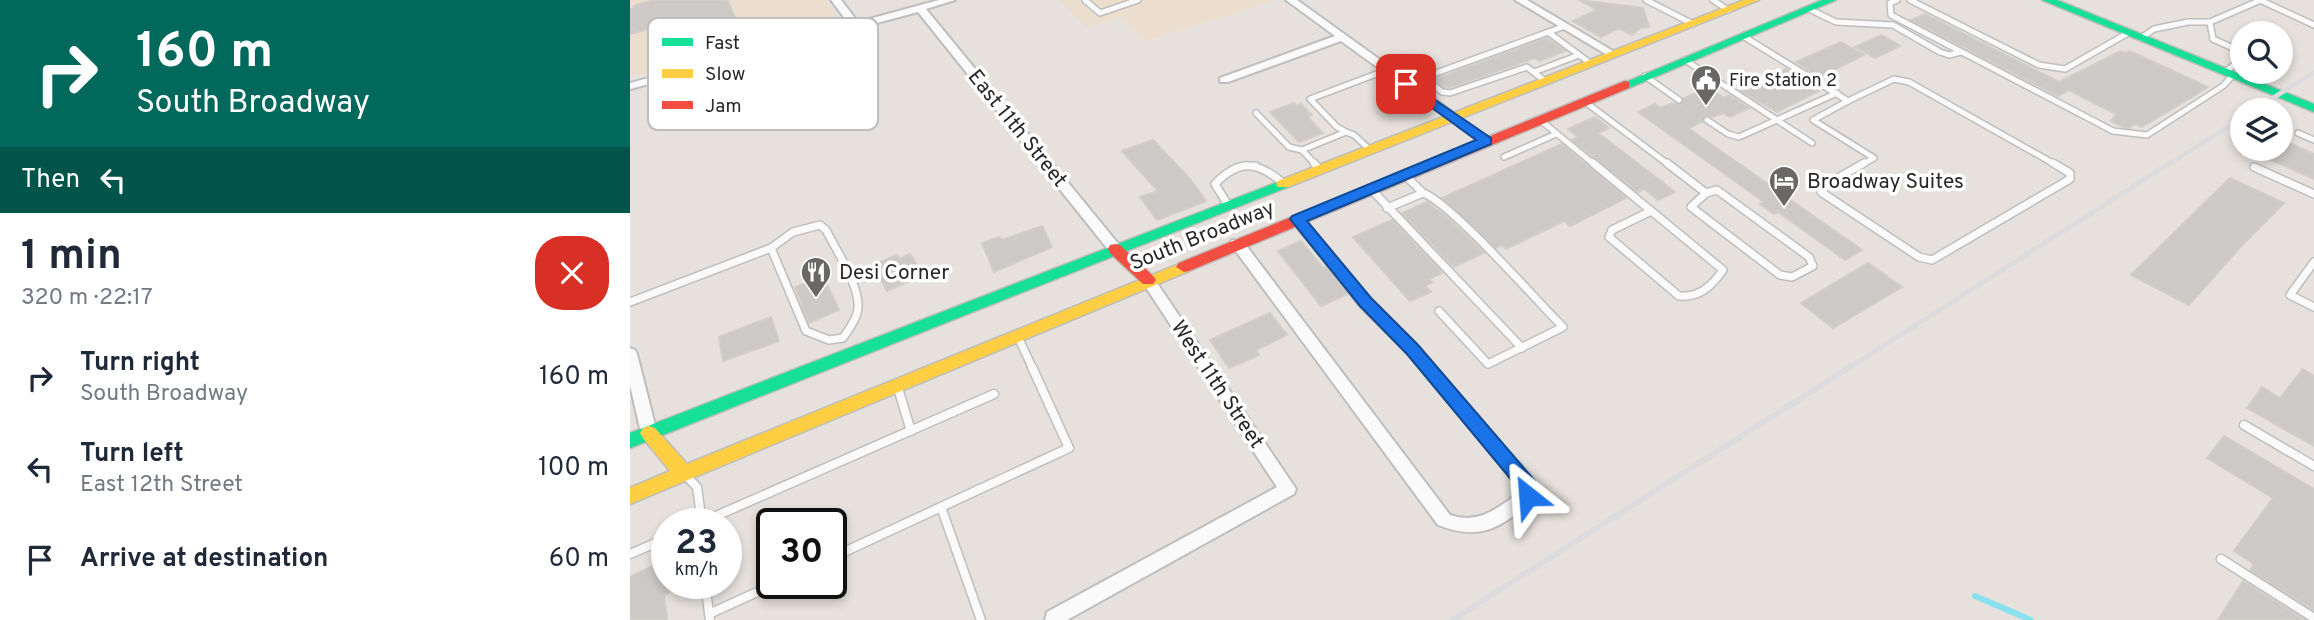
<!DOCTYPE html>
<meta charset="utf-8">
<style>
body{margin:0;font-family:Overpass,sans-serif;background:#f6f6f7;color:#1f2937;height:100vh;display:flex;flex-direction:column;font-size:26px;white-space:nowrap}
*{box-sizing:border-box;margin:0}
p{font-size:23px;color:#747a83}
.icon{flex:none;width:38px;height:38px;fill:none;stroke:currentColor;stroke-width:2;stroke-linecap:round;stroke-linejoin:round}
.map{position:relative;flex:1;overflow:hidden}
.sheet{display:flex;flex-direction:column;background:#fff;width:630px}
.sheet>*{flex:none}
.top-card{background:#00695c;color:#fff;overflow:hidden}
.fabs{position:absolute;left:1600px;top:21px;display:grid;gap:14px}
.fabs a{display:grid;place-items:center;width:63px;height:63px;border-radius:50%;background:#fff;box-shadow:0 4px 10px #0003;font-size:35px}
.speed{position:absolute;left:21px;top:508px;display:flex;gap:14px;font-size:35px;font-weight:700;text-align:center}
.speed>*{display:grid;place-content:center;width:91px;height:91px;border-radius:50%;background:#fff;box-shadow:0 4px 10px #0003;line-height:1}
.speed small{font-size:18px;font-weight:400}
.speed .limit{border:4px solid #111;border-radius:10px;background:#fff;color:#111}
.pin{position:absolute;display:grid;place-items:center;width:60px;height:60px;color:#fff;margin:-30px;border-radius:14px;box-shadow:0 4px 10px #0006}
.me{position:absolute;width:77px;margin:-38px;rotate:332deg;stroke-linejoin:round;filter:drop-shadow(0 0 5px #0008)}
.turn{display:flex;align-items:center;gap:24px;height:147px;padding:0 21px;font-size:32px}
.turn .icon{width:91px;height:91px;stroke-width:2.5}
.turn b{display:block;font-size:49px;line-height:60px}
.then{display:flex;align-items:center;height:66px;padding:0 21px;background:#0003;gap:14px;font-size:26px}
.round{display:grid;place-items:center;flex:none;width:74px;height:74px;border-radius:28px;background:#f6f6f7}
.head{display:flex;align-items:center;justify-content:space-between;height:119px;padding:0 21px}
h1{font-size:42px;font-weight:700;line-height:52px}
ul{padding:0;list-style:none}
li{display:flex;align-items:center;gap:21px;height:91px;padding:0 21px}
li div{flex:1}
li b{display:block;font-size:26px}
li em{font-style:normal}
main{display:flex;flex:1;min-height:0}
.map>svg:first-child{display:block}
.education{fill:#ebdecf}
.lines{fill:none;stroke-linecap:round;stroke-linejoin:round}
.stream{stroke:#88e1ef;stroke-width:6}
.building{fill:#ccc9c6;stroke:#d1cdc8;stroke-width:2}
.lane-far2-casing{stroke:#bfbebe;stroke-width:8}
.lane-far1-casing{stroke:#bfbebe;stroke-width:10}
.lane-casing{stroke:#bfbebe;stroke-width:11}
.street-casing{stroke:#bfbebe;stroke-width:4}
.fast-casing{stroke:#bfbdbb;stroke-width:3}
.slow-casing{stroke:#bfbdbb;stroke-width:3}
.jam-casing{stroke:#bfbdbb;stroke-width:3}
.lane-far2{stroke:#fbfafa;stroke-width:5}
.lane-far1{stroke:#fbfafa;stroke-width:7}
.lane{stroke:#fbfafa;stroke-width:8}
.street{fill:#fbfafa;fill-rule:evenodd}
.fast{fill:#16e098;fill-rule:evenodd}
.slow{fill:#ffcf43;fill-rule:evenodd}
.jam{fill:#f24e42;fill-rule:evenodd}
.rail-far2{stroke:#dcdcde;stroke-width:4.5}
.rail-far1{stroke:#dcdcde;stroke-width:5}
.rail{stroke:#dcdcde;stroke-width:6}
.route{fill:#1a73e8;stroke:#114b97;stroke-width:2}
.labels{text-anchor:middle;stroke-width:7;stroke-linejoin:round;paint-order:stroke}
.far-poi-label{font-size:18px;fill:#272727;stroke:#fff;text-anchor:start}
.street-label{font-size:21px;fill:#272727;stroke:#fff}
.poi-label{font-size:21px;fill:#272727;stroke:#fff;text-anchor:start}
.key{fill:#fff;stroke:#bebebe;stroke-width:2}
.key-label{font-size:19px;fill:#272727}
</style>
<main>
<section class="sheet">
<div class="top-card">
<div class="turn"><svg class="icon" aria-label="right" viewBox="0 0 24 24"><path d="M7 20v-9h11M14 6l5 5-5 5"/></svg><div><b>160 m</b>South Broadway</div></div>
<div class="then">Then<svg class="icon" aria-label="left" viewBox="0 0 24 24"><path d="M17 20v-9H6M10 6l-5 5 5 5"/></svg></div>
</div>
<div class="head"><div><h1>1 min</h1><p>320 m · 22:17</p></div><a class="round" style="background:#d93025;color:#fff"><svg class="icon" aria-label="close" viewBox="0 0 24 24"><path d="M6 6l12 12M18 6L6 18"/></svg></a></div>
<ul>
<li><svg class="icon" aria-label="right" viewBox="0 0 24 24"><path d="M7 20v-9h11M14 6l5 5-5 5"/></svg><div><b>Turn right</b><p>South Broadway</p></div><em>160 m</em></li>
<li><svg class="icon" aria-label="left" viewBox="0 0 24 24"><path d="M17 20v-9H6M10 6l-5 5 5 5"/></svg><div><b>Turn left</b><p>East 12th Street</p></div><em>100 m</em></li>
<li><svg class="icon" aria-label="arrive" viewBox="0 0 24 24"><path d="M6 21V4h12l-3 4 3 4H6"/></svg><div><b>Arrive at destination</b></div><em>60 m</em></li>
</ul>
</section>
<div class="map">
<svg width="1684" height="620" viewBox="0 0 1684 620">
<rect width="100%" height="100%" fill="#e6e1dc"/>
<g class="education">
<path d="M0,0H196L211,21L210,24L202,28L0,76Z"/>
<path d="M429,0H639L642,2L516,41L491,17L457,28Z"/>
</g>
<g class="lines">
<path class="stream" d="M1345,596L1401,620"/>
</g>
<g class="building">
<path d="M24,0H97L106,19L53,34L47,21L0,34V10L6,5Z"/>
<path d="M949,0L1013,8L1019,27L1010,28L1002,35L989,28L971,37L943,21L967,10Z"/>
<path d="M1295,14L1429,82L1491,51L1495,53L1500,51L1578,87L1512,127L1505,124L1499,128L1493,127L1481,121L1486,114L1439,90L1428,96L1281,20Z"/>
<path d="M1252,35L1270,46L1245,58L1225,47Z"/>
<path d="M917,38L935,51L909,61L905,58L819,88L814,87L806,79Z"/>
<path d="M1211,42L1234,55L1189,77L1166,62Z"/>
<path d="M1156,69L1189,91L1147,112L1110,90Z"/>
<path d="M1079,88L1094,98L1099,95L1119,108L1100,117L1093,113L1082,117L1075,115L1072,122L1058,128L1232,250L1215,260L1148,212L1144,214L1130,204L1134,202L1008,112L1025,104L1030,108L1044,103L1051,105L1054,98Z"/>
<path d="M664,103L667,106L671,104L682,115L678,117L693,133L669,142L640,112Z"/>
<path d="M965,117L979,128L968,133L1045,192L1028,200L1014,189L1008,192L942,140L948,137L938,129Z"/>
<path d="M1650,139L1684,154V179L1616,149H1650Z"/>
<path d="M523,140L560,179L576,201L527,220L510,197L528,191L492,151Z"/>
<path d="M932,144L996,198L940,226L934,221L876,249L872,245L866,248L812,198Z"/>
<path d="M1600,178L1654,203L1613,244L1559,305L1501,275Z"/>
<path d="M797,202L818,218L854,253L824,267L772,213Z"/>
<path d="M762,220L812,273L799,279L802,282L795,286L801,292L780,301L723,237Z"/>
<path d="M412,226L422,247L364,272L352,243L370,237L372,240Z"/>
<path d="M671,241L693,268L696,267L717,294L691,306L648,251Z"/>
<path d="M280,254L293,275L257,291L243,265L267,255L269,259Z"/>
<path d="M1238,263L1272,287L1203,328L1171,303Z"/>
<path d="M193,276L209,310L179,323L165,287Z"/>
<path d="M640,313L657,335L626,350L629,355L599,368L580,340Z"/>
<path d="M141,317L149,341L93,361L89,337Z"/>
<path d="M1673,369L1684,376V446L1617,408L1632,387L1650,398Z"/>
<path d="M1594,436L1684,489V610L1620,570L1624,564L1604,551L1643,498L1577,458Z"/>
<path d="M35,560L39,593L34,595L37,620H0V577Z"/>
<path d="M1613,581L1675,620H1588Z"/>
</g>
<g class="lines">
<g class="lane-far2-casing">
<g id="lane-far2">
<path d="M455,0L470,13L508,0"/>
<path d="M1016,0L1063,24"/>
<path d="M1083,0L1098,10"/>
<path d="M1267,0L1260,3L1261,15L1483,131L1517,135L1593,86L1603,75"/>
<path d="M1280,0L1409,65L1435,69L1498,33"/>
<path d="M1630,0L1684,25"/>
<path d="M1179,9L1206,22L1263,25L1310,52L1319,55L1331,52"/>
<path d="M1580,22L1583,39L1612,52"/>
<path d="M918,32L960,63"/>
<path d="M1113,36L1218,101"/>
<path d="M1511,38L1524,29L1558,22H1580L1631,0"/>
<path d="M1055,60L1182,143"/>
<path d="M904,72L949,55"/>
<path d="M1595,72L1612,59"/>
<path d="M1015,76L1049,100"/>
<path d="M795,77L812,92L820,93L897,67L915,81"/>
<path d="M776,84L935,26"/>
<path d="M954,101L1039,165"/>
<path d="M1218,101L1183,120L1244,158L1231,165"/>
<path d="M1218,101L1264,79L1279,82L1426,165"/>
<path d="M626,113L659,147L672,150"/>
<path d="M909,119L965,165"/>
<path d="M1077,120L1098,134L1109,137L1207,93"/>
<path d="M716,132L707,127L680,99L757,70"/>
<path d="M1668,133L1684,140"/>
<path d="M874,157L926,134"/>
<path d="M622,165H626"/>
<path d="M686,165L672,150L716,132L724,135L739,149"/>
</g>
</g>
<g class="lane-far1-casing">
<g id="lane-far1">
<path d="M684,163L689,169"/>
<path d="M963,163L1093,270C1082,286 1069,298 1049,296L979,237L982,230L1021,211"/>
<path d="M1037,163L1076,193"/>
<path d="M1234,163L1192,187L1191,192L1289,257L1302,260L1440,179V173L1423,163"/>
<path d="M1624,167L1684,194"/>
<path d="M741,189L892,348"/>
<path d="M1087,190L1179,257L1183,266L1162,277L1150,275L1061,207L1076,193Z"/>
<path d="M793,193C819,201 908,302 933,327L858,364L809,311"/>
<path d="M598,205L585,184C610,158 628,162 653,183"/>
<path d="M757,208L793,193L775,175"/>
<path d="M190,225L196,230C206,250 234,292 227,313C225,322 218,330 213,338L199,340L176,331L141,248L163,232Z"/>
<path d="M1684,262L1660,295L1684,307"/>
<path d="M0,302L141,248"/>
<path d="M387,335L403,369"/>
</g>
</g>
<g class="lane-casing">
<g id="lane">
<path d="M267,385L281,431"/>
<path d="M1614,425L1684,466"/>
<path d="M56,476L67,487L72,523"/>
<path d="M70,523L364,394"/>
<path d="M0,554L37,538"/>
<path d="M201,558L311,507"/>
<path d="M1591,559L1684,618"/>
<path d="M75,583L80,620"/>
<path d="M79,614L147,583"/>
<path d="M351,620L311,507L439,448L402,367"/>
</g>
</g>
<g class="street-casing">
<g id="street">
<path d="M201,0H211L228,22L309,0H325L296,9L490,246L492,249L490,252H480L288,12L0,89V83L219,24Z"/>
<path d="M656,0H667L860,139V143H852L711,41L598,82H590V78L705,36Z"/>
<path d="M885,0H897L988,54L987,56H979Z"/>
<path d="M667,215L671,216L740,298L787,345L905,482L907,487L904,501C869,527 852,542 808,525L602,246L600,243L602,240H612L820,515C848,525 868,508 890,492L891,489L777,353L730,306L663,222L661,219Z"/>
<path d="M518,275L523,277L666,489L664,494L437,620H415L417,612L647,487L513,283L511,280L513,277Z"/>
<path d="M0,348L5,350L7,354L27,433L25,438L19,439L13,438L11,433L0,385Z"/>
</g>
</g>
<g class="fast-casing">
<g id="fast">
<path d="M1192,0H1206L999,88L995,89L989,85Z"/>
<path d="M1412,0H1427L1684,104V112Z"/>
<path d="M653,180L660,184L658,187L0,448V433Z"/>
</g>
</g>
<g class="slow-casing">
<g id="slow">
<path d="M1114,0H1129L658,187H648L646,184L648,181Z"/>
<path d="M554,262L562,267L559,271L0,504V488L40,471L13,438L10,433L13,428L19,426L25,428L57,464Z"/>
</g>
</g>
<g class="jam-casing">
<g id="jam">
<path d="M995,81L999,82V88L559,271L554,272L546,267L549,263Z"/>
<path d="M485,244L490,245L523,276L526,280L523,284H513L480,253L478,249L480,245Z"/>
</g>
</g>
<use href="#lane-far2" class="lane-far2"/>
<use href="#lane-far1" class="lane-far1"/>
<use href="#lane" class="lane"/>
<use href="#street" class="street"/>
<use href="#fast" class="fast"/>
<use href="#slow" class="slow"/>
<use href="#jam" class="jam"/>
<g class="rail-far2">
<path d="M1624,110L1684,72"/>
<path d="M1538,165L1612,118"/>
</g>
<path class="rail-far1" d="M1217,369L1540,163"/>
<path class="rail" d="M822,620L1220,367"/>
</g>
<path class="route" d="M776,80L861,138V144L677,221L741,298L788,345L905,481C909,489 908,494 904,502L898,504L891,502L889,489L777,354L730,306L660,219L662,216L846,140L772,86V81Z"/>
<defs>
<g id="civic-pin" transform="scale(1.575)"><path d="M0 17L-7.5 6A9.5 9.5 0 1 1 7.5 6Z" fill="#6a6866" stroke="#fff"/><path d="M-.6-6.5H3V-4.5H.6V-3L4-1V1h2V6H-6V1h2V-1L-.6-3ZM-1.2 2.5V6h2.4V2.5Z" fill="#fff"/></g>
<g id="hotel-pin" transform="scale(1.575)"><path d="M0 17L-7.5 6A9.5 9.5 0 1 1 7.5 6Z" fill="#6a6866" stroke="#fff"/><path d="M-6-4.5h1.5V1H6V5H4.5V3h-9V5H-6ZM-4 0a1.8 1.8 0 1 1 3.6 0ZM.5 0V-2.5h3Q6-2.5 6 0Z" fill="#fff"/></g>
<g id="restaurant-pin" transform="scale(1.575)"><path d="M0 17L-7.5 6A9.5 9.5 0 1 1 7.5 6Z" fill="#6a6866" stroke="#fff"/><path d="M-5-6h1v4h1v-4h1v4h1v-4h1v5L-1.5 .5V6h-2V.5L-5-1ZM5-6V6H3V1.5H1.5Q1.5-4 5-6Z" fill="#fff"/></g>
</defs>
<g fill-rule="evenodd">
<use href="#civic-pin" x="1076" y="80"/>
<use href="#hotel-pin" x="1154" y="181"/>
<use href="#restaurant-pin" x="186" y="272"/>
</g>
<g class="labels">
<g class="far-poi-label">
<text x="1099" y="86">Fire Station 2</text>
</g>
<g class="street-label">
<text transform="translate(388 128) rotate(51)" y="7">East 11th Street</text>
<text transform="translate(572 235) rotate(-22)" y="7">South Broadway</text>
<text transform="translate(588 384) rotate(56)" y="7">West 11th Street</text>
</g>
<g class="poi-label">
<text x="1177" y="188">Broadway Suites</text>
<text x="209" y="279">Desi Corner</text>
</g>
</g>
<rect x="18" y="18" width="230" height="112" rx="10" class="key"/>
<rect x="32" y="38" width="31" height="8" fill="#16e098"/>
<rect x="32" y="69" width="31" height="9" fill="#ffcf43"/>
<rect x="32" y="101" width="31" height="8" fill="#f24e42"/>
<g class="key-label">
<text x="75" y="49">Fast</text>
<text x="75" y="80">Slow</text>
<text x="75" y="112">Jam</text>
</g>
</svg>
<div class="fabs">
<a><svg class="icon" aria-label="search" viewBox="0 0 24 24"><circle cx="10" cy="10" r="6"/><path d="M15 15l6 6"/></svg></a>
<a><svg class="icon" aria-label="layers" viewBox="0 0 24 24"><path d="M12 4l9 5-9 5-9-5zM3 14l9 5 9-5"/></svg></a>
</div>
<div class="speed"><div>23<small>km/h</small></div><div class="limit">30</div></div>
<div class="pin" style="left:776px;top:84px;background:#d93025"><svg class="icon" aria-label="arrive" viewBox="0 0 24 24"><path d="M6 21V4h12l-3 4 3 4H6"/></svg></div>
<svg class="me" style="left:898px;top:496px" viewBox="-20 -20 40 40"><path d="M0-17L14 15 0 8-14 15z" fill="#1a73e8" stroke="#fff" stroke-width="4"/></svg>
</div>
</main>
